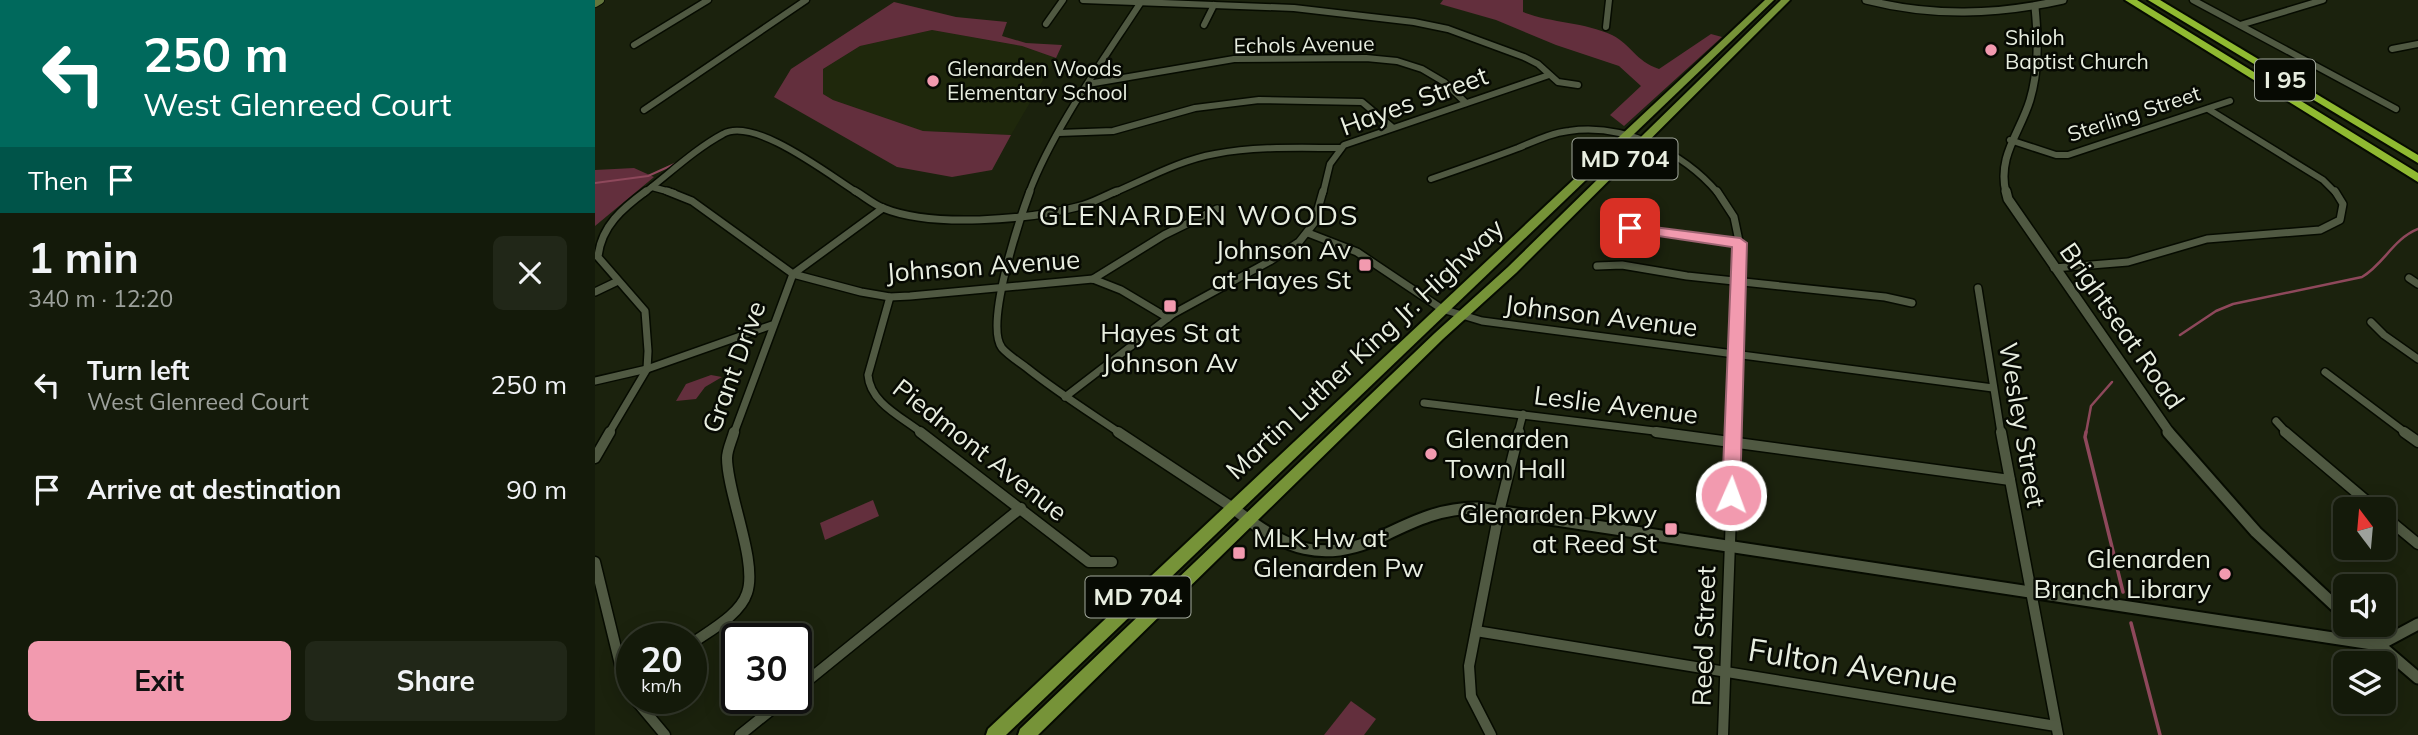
<!DOCTYPE html>
<meta charset="utf-8">
<style>
body{margin:0;font-family:Mulish,sans-serif;background:#212718;color:#f1f3f6;height:100vh;display:flex;flex-direction:column;font-size:26px;white-space:nowrap}
*{box-sizing:border-box;margin:0}
p{font-size:23px;color:#9da19c}
.icon{flex:none;width:38px;height:38px;fill:none;stroke:currentColor;stroke-width:2;stroke-linecap:round;stroke-linejoin:round}
.map{position:relative;flex:1;overflow:hidden}
.sheet{display:flex;flex-direction:column;background:#141a0a;width:595px}
.sheet>*{flex:none}
.hud{background:#00695c;color:#fff;overflow:hidden}
.needle{width:46px;rotate:344deg}
.buttons{position:absolute;left:1738px;top:497px;display:grid;gap:14px}
.buttons a{display:grid;place-items:center;width:63px;height:63px;border-radius:10px;background:#141a0a;box-shadow:0 4px 18px #0003,0 0 0 2px #33382b;font-size:35px}
.speed{position:absolute;left:21px;top:623px;display:flex;gap:14px;font-size:35px;font-weight:700;text-align:center}
.speed>*{display:grid;place-content:center;width:91px;height:91px;border-radius:50%;background:#141a0a;box-shadow:0 4px 18px #0003,0 0 0 2px #33382b;line-height:1}
.speed small{font-size:18px;font-weight:400}
.speed .limit{border:4px solid #111;border-radius:10px;background:#fff;color:#111}
.pin{position:absolute;display:grid;place-items:center;width:60px;height:60px;color:#fff;margin:-30px;border-radius:14px;box-shadow:0 4px 10px #0006}
.me{position:absolute;width:77px;margin:-38px;rotate:2deg;stroke-linejoin:round;filter:drop-shadow(0 0 5px #0008)}
.turn{display:flex;align-items:center;gap:24px;height:147px;padding:0 28px;font-size:32px}
.turn .icon{width:91px;height:91px;stroke-width:2.5}
.turn b{display:block;font-size:49px;line-height:60px}
.then{display:flex;align-items:center;height:66px;padding:0 28px;background:#0003;gap:14px;font-size:26px}
.round{display:grid;place-items:center;flex:none;width:74px;height:74px;border-radius:10px;background:#212718}
.overview{display:flex;align-items:center;justify-content:space-between;height:119px;padding:0 28px}
h1{font-size:42px;font-weight:700;line-height:52px}
.primary-button{display:flex;gap:14px;margin-top:auto;padding:14px 28px}
.primary-button a{flex:1;height:80px;border-radius:10px;background:#f29aaf;color:#111;font-size:28px;font-weight:700;line-height:80px;text-align:center}
.primary-button a+a{background:#212718;color:#f1f3f6}
ul{padding:0;list-style:none}
li{display:flex;align-items:center;gap:21px;height:105px;padding:0 28px}
li div{flex:1}
li b{display:block;font-size:26px}
li em{font-style:normal}
main{display:flex;flex:1;min-height:0}
.map>svg:first-child{display:block}
.built{fill:#1f280c}
.green{fill:#632f3d}
.lines{fill:none;stroke-linecap:round;stroke-linejoin:round}
.stream-far2{stroke:#8e485b;stroke-width:2}
.stream-far1{stroke:#8e485b;stroke-width:2.5}
.stream{stroke:#8e485b;stroke-width:3.5}
.minor-far2-casing{stroke:#060b00;stroke-width:9}
.minor-far1-casing{stroke:#060b00;stroke-width:10}
.minor-casing{stroke:#060b00;stroke-width:13}
.tertiary-far2-casing{stroke:#060b00;stroke-width:10}
.tertiary-far1-casing{stroke:#060b00;stroke-width:12}
.tertiary-casing{stroke:#060b00;stroke-width:15}
.secondary-casing{stroke:#060b00;stroke-width:10}
.primary-casing{stroke:#060b00;stroke-width:4}
.motorway-casing{stroke:#060b00;stroke-width:4}
.minor-far2{stroke:#505942;stroke-width:6}
.minor-far1{stroke:#505942;stroke-width:7}
.minor{stroke:#505942;stroke-width:10}
.tertiary-far2{stroke:#505942;stroke-width:7}
.tertiary-far1{stroke:#505942;stroke-width:9}
.tertiary{stroke:#505942;stroke-width:11}
.secondary{stroke:#63763d;stroke-width:8}
.primary{fill:#769338;fill-rule:evenodd}
.motorway{fill:#90ba31;fill-rule:evenodd}
.route{fill:#f29aaf;stroke:#9d6472;stroke-width:2}
.poi-dot{fill:#f29aaf;stroke:#070a03;stroke-width:2.5}
.labels{text-anchor:middle;stroke-width:5;stroke-linejoin:round;paint-order:stroke}
.far-poi-label{font-size:21px;fill:#e8eee0;stroke:#070a03;text-anchor:start}
.far-street-label{font-size:21px;fill:#e8eee0;stroke:#070a03}
.shield{fill:#070a03;stroke:#a4aa9e;stroke-width:2}
.shield-label{font-size:24px;font-weight:bold;fill:#e8eee0}
.street-label{font-size:26px;fill:#e8eee0;stroke:#070a03}
.poi-label{font-size:26px;fill:#e8eee0;stroke:#070a03;text-anchor:end}
.neighbourhood-label{font-size:28px;letter-spacing:2px;fill:#e8eee0;stroke:#070a03}
.near-street-label{font-size:32px;fill:#e8eee0;stroke:#070a03}
</style>
<main>
<section class="sheet">
<div class="hud">
<div class="turn"><svg class="icon" aria-label="left" viewBox="0 0 24 24"><path d="M17 20v-9H6M10 6l-5 5 5 5"/></svg><div><b>250 m</b>West Glenreed Court</div></div>
<div class="then">Then<svg class="icon" aria-label="arrive" viewBox="0 0 24 24"><path d="M6 21V4h12l-3 4 3 4H6"/></svg></div>
</div>
<div class="overview"><div><h1>1 min</h1><p>340 m · 12:20</p></div><a class="round"><svg class="icon" aria-label="close" viewBox="0 0 24 24"><path d="M6 6l12 12M18 6L6 18"/></svg></a></div>
<ul>
<li><svg class="icon" aria-label="left" viewBox="0 0 24 24"><path d="M17 20v-9H6M10 6l-5 5 5 5"/></svg><div><b>Turn left</b><p>West Glenreed Court</p></div><em>250 m</em></li>
<li><svg class="icon" aria-label="arrive" viewBox="0 0 24 24"><path d="M6 21V4h12l-3 4 3 4H6"/></svg><div><b>Arrive at destination</b></div><em>90 m</em></li>
</ul>
<div class="primary-button"><a>Exit</a><a>Share</a></div>
</section>
<div class="map">
<svg width="1823" height="735" viewBox="0 0 1823 735">
<rect width="100%" height="100%" fill="#1b220d"/>
<path class="built" d="M337,30L427,46L461,58L416,135L328,131L238,100L228,94V69L265,46Z"/>
<g class="green">
<path d="M848,0H928V12C956,23 990,22 1017,35C1038,46 1039,60 1064,69L1116,34L1127,37L1029,126L1015,115L1046,86L1024,66L961,45L901,20L845,4Z"/>
<path d="M299,2L361,17L412,22L407,36L431,43L467,45L461,58L427,46L337,30L265,46L228,69V94L238,100L328,131L416,135L397,170L357,177L302,167L179,97L196,69Z"/>
<path d="M39,168L59,177L0,226V170Z"/>
<path d="M116,375L127,377L110,387L101,399L81,401L91,384Z"/>
<path d="M278,500L284,516L230,540L225,523Z"/>
<path d="M756,701L781,719L769,735H729Z"/>
</g>
<g class="lines">
<path class="stream-far2" d="M0,183L53,176L84,162"/>
<g class="stream-far1">
<path d="M1585,335L1621,311L1638,304L1767,277C1789,264 1798,239 1823,229"/>
<path d="M1491,433L1496,406L1517,382"/>
</g>
<g class="stream">
<path d="M1491,432L1490,437L1528,592"/>
<path d="M1536,623L1565,735"/>
</g>
<g class="minor-far2-casing">
<g id="minor-far2">
<path d="M488,0L699,8L819,22L853,29L929,57L943,64L963,82L983,85"/>
<path d="M1598,0L1801,109"/>
<path d="M451,24L468,0"/>
<path d="M609,25L619,5"/>
<path d="M1645,25L1728,0"/>
<path d="M1011,27L1014,0"/>
<path d="M39,45L113,0"/>
<path d="M1797,49L1823,44"/>
<path d="M493,84L639,59L771,58L802,61L827,69L849,82L871,103"/>
<path d="M1613,109L1728,180L1741,193"/>
<path d="M49,110L211,0"/>
<path d="M464,133L518,131L600,108L664,100L767,102L797,127"/>
<path d="M1415,140L1461,155H1473L1635,101"/>
<path d="M836,179C865,169 894,159 923,148C940,141 956,133 974,131C1029,123 1088,152 1123,193"/>
<path d="M57,187L79,193"/>
<path d="M49,193C74,174 100,149 128,134C159,116 234,175 263,193"/>
<path d="M434,193C458,129 509,59 546,2"/>
<path d="M518,193C551,179 585,160 620,154C662,146 704,148 746,148"/>
<path d="M728,193L735,164L749,145L954,75"/>
</g>
</g>
<g class="minor-far1-casing">
<g id="minor-far1">
<path d="M72,191L97,201L198,274L266,292L295,297L315,296L498,279L526,290L573,318"/>
<path d="M260,191C269,196 278,204 288,208C337,228 432,220 482,207C496,204 509,196 522,191"/>
<path d="M435,191C425,218 389,325 407,348C413,355 424,362 432,368C462,392 494,412 525,433"/>
<path d="M1122,191L1139,217L1144,241L1139,433"/>
<path d="M1035,228L1145,243"/>
<path d="M713,233L762,252L847,309L887,321L1398,388"/>
<path d="M1002,266L1027,265L1092,276L1290,297L1317,303"/>
<path d="M1459,268L1533,262L1612,239L1725,230L1745,220L1748,204L1740,191"/>
<path d="M1814,278L1823,284"/>
<path d="M498,279L569,235L622,209"/>
<path d="M1383,288L1406,433"/>
<path d="M0,292L23,281"/>
<path d="M295,297L273,375C275,403 307,417 327,433"/>
<path d="M1776,322L1789,335L1823,359"/>
<path d="M1730,372L1811,433"/>
<path d="M0,381L52,369L177,325"/>
<path d="M470,397L578,314L675,261L704,242L719,223L728,191"/>
<path d="M829,403L1076,433"/>
<path d="M1681,421L1692,433"/>
<path d="M14,433L52,369L53,351L50,311L3,257C6,226 28,208 51,191"/>
<path d="M139,433L198,274L288,208"/>
<path d="M923,433L928,414"/>
</g>
</g>
<g class="minor-casing">
<g id="minor">
<path d="M325,432L494,562H517"/>
<path d="M523,432L638,508"/>
<path d="M1061,432L1415,480"/>
<path d="M1406,432L1463,735"/>
<path d="M1690,432L1781,509"/>
<path d="M1809,432L1823,442"/>
<path d="M0,458L15,432"/>
<path d="M1788,515L1823,544"/>
<path d="M0,562L31,689L37,696"/>
<path d="M881,631L1461,726"/>
<path d="M96,644C114,631 145,615 152,593C163,562 132,493 132,458C132,450 137,440 139,432"/>
<path d="M201,690L426,508"/>
<path d="M39,698L70,735"/>
<path d="M145,735L191,698"/>
<path d="M896,735L876,696L874,666L904,512L924,432"/>
<path d="M1128,735L1139,432"/>
</g>
</g>
<g class="tertiary-far2-casing">
<g id="tertiary-far2">
<path d="M1271,0C1338,17 1401,15 1468,0"/>
<path d="M1411,193C1402,156 1425,133 1435,100C1444,70 1443,38 1440,7"/>
</g>
</g>
<g class="tertiary-far1-casing">
<path id="tertiary-far1" d="M1411,191L1413,199L1575,433"/>
</g>
<g class="tertiary-casing">
<g id="tertiary">
<path d="M1573,432L1661,532L1750,615"/>
<path d="M638,508C689,549 728,566 790,535C821,520 847,508 882,508L1784,645L1823,624"/>
<path d="M1761,625L1823,678"/>
</g>
</g>
<g class="secondary-casing">
<path id="secondary" d="M0,3L5,0"/>
</g>
<g class="primary-casing">
<g id="primary">
<path d="M1170,0H1179L411,735H391L393,729Z"/>
<path d="M1186,0H1195L921,273L848,339L443,735H423L425,729L840,333L913,267Z"/>
</g>
</g>
<g class="motorway-casing">
<g id="motorway">
<path d="M1530,0H1542L1823,173V182Z"/>
<path d="M1553,0H1565L1823,155V163Z"/>
</g>
</g>
<use href="#minor-far2" class="minor-far2"/>
<use href="#minor-far1" class="minor-far1"/>
<use href="#minor" class="minor"/>
<use href="#tertiary-far2" class="tertiary-far2"/>
<use href="#tertiary-far1" class="tertiary-far1"/>
<use href="#tertiary" class="tertiary"/>
<use href="#secondary" class="secondary"/>
<use href="#primary" class="primary"/>
<use href="#motorway" class="motorway"/>
</g>
<path class="route" d="M1035,224L1145,238L1152,243L1145,495L1143,500L1136,502L1130,500L1127,495L1137,247L1030,231L1028,228Z"/>
<g class="poi-dot">
<circle cx="1396" cy="50" r="7"/>
<circle cx="338" cy="81" r="7"/>
<rect x="763" y="258" width="14" height="14" rx="3.5"/>
<rect x="568" y="299" width="14" height="14" rx="3.5"/>
<circle cx="836" cy="454" r="7"/>
<rect x="1069" y="522" width="14" height="14" rx="3.5"/>
<rect x="637" y="546" width="14" height="14" rx="3.5"/>
<circle cx="1630" cy="574" r="7"/>
</g>
<g class="labels">
<g class="far-poi-label">
<text x="1410" y="45">Shiloh<tspan x="1410" dy="24">Baptist Church</tspan></text>
<text x="352" y="76">Glenarden Woods<tspan x="352" dy="24">Elementary School</tspan></text>
</g>
<g class="far-street-label">
<text transform="translate(709 45) rotate(-1)" y="7">Echols Avenue</text>
<text transform="translate(1539 114) rotate(-18)" y="7">Sterling Street</text>
</g>
<g class="shield">
<rect x="1660" y="59.5" width="60" height="41" rx="5"/>
<rect x="977.5" y="138.5" width="105" height="41" rx="5"/>
<rect x="490.5" y="576.5" width="105" height="41" rx="5"/>
</g>
<g class="shield-label">
<text x="1690" y="88">I 95</text>
<text x="1030" y="167">MD 704</text>
<text x="543" y="605">MD 704</text>
</g>
<g class="street-label">
<text transform="translate(819 101) rotate(-20)" y="9">Hayes Street</text>
<text transform="translate(388 266) rotate(-4)" y="9">Johnson Avenue</text>
<text transform="translate(1006 316) rotate(7)" y="9">Johnson Avenue</text>
<text transform="translate(1527 326) rotate(55)" y="9">Brightseat Road</text>
<text transform="translate(770 349) rotate(-43)" y="9">Martin Luther King Jr. Highway</text>
<text transform="translate(139 367) rotate(-70)" y="9">Grant Drive</text>
<text transform="translate(1021 405) rotate(7)" y="9">Leslie Avenue</text>
<text transform="translate(1427 425) rotate(80)" y="9">Wesley Street</text>
<text transform="translate(385 450) rotate(38)" y="9">Piedmont Avenue</text>
<text transform="translate(1109 636) rotate(-88)" y="9">Reed Street</text>
</g>
<g class="poi-label">
<text x="756" y="259">Johnson Av<tspan x="756" dy="30">at Hayes St</tspan></text>
<text x="575" y="342" text-anchor="middle">Hayes St at<tspan x="575" dy="30">Johnson Av</tspan></text>
<text x="850" y="448" text-anchor="start">Glenarden<tspan x="850" dy="30">Town Hall</tspan></text>
<text x="1062" y="523">Glenarden Pkwy<tspan x="1062" dy="30">at Reed St</tspan></text>
<text x="658" y="547" text-anchor="start">MLK Hw at<tspan x="658" dy="30">Glenarden Pw</tspan></text>
<text x="1616" y="568">Glenarden<tspan x="1616" dy="30">Branch Library</tspan></text>
</g>
<g class="neighbourhood-label">
<text x="604" y="225">GLENARDEN WOODS</text>
</g>
<g class="near-street-label">
<text transform="translate(1258 666) rotate(9)" y="11">Fulton Avenue</text>
</g>
</g>
</svg>
<div class="buttons">
<a><svg class="needle" viewBox="-14 -14 28 28"><path d="M0-13l5 13h-10z" fill="#e53935"/><path d="M0 13l5-13h-10z" fill="#9da19c"/></svg></a>
<a><svg class="icon" aria-label="sound" viewBox="0 0 24 24"><path d="M4 9h4l5-4v14l-5-4H4zM17 9q2 3 0 6"/></svg></a>
<a><svg class="icon" aria-label="layers" viewBox="0 0 24 24"><path d="M12 4l9 5-9 5-9-5zM3 14l9 5 9-5"/></svg></a>
</div>
<div class="speed"><div>20<small>km/h</small></div><div class="limit">30</div></div>
<div class="pin" style="left:1035px;top:228px;background:#d93025"><svg class="icon" aria-label="arrive" viewBox="0 0 24 24"><path d="M6 21V4h12l-3 4 3 4H6"/></svg></div>
<svg class="me" style="left:1136px;top:495px" viewBox="-20 -20 40 40"><circle r="17" fill="#f29aaf" stroke="#fff" stroke-width="3"/><path d="M0-11L8 9 0 5-8 9z" fill="#fff"/></svg>
</div>
</main>
